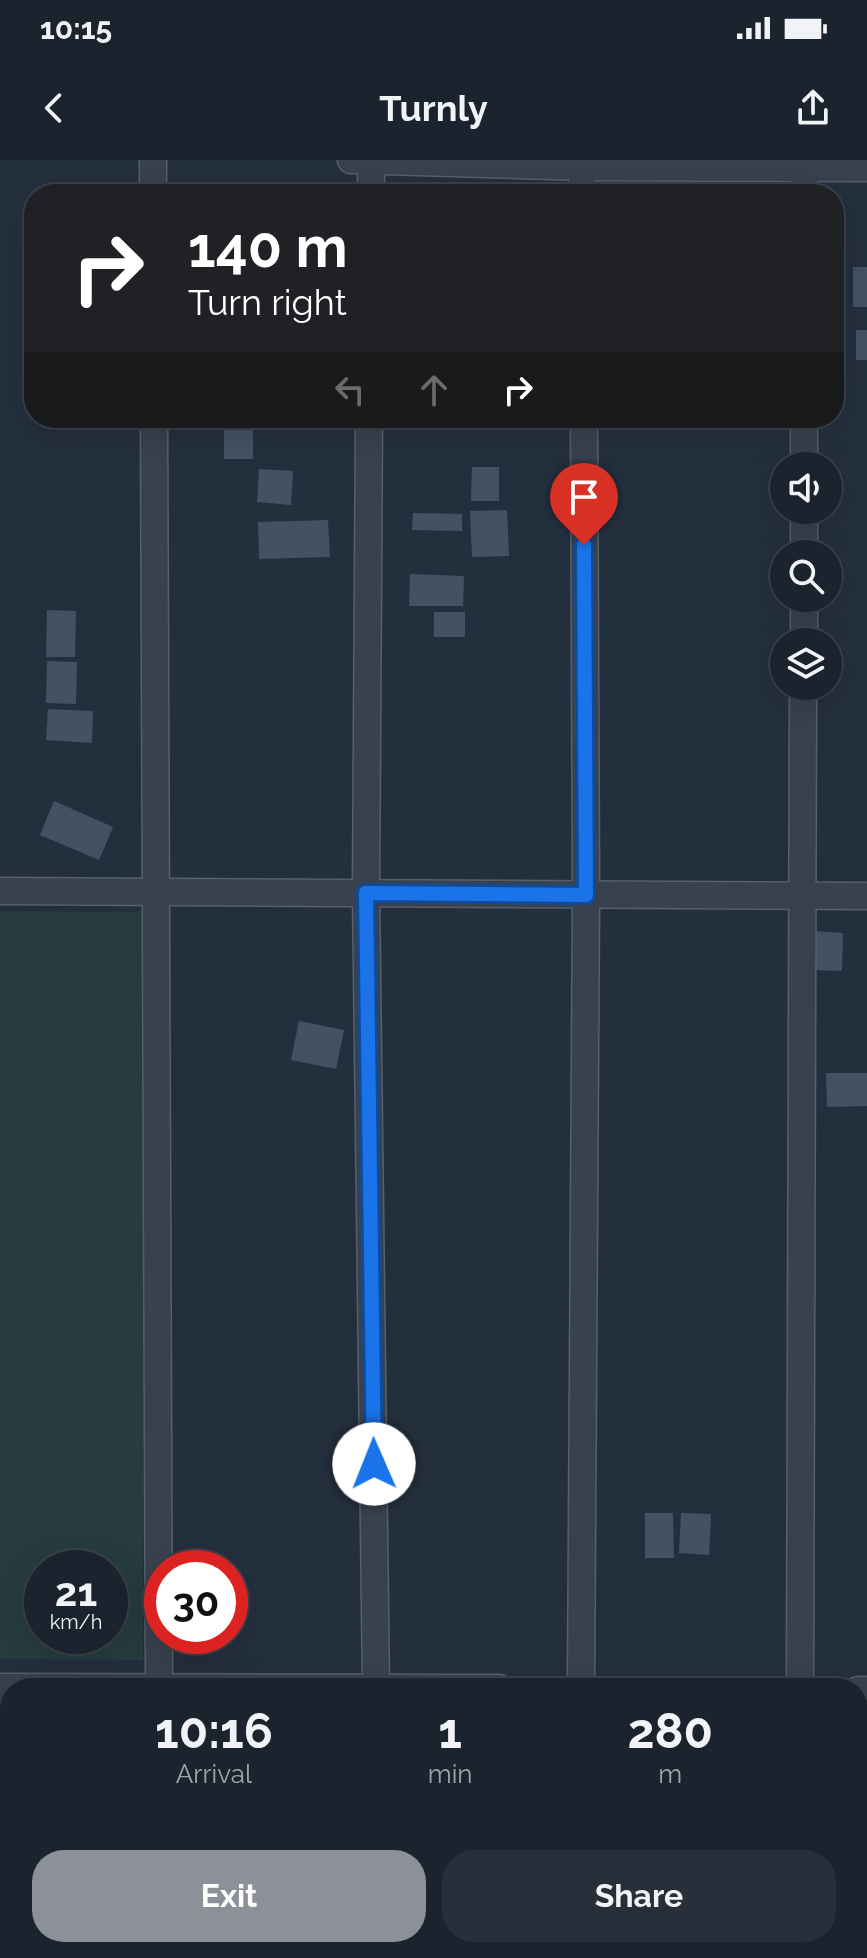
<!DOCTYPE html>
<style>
body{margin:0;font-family:Raleway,sans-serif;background:#282f3a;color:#f1f3f6;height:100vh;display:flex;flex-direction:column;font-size:30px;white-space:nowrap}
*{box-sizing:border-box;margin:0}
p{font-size:26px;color:#a0a4aa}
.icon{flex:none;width:44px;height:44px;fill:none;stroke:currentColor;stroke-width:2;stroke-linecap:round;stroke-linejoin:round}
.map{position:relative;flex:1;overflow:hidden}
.details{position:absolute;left:0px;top:1518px;width:868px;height:280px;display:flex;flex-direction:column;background:#1b232e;border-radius:32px 32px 0 0;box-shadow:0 8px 32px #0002,0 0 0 2px #39404a}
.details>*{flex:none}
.top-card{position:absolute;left:24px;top:24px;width:820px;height:244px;border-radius:32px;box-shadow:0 8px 32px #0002,0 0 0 2px #39404a;background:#202124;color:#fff;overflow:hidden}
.tools{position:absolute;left:770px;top:292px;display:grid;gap:16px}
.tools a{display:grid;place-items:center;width:72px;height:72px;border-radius:50%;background:#1b232e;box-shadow:0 8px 32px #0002,0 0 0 2px #39404a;font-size:40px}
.speed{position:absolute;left:24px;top:1390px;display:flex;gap:16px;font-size:40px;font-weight:700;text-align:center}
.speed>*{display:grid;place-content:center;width:104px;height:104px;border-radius:50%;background:#1b232e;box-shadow:0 8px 32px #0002,0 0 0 2px #39404a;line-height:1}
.speed small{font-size:20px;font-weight:400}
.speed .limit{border:12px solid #d22;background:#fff;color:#111}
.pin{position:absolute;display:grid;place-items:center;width:68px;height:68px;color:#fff;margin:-82px -34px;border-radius:50% 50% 50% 0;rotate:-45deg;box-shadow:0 0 8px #0007}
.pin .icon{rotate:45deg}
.me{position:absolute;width:88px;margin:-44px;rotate:359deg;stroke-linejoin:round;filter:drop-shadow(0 0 6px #0008)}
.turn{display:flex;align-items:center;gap:28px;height:168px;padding:0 32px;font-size:36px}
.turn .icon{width:104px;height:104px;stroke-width:2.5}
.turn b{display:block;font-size:56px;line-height:68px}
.lanes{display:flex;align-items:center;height:76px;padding:0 32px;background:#0003;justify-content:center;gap:40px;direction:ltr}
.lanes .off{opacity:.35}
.eta{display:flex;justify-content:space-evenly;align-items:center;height:136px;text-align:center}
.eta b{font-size:48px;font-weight:700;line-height:56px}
.button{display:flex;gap:16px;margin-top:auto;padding:16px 32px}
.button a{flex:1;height:92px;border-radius:32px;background:#8c9099;color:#fff;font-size:32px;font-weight:700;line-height:92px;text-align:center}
.button a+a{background:#282f3a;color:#f1f3f6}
.status{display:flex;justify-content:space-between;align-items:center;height:56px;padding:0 40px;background:#1b232e;direction:ltr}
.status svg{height:22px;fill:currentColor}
header{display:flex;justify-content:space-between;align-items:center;height:104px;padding:0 32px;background:#1b232e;font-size:36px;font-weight:700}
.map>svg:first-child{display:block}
.green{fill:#263c3f;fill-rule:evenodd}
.building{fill:#455162}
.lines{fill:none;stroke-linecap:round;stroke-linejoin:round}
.street-casing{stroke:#565f6c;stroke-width:29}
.street{stroke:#38414e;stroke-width:26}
.route-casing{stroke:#114b97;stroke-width:20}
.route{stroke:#1a73e8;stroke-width:14}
</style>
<div class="status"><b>10:15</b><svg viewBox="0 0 49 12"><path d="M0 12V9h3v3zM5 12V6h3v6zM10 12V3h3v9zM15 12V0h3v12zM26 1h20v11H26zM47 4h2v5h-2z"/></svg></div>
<header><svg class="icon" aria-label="back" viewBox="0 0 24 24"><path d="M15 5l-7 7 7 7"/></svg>Turnly<svg class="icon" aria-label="share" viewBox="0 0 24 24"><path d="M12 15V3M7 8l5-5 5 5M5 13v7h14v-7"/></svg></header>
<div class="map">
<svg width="867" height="1798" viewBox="0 0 867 1798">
<rect width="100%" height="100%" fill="#242f3e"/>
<path class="green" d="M0,751L144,752L143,1500L0,1499ZM42,1408H110V1476H42Z"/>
<g class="building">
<rect x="853" y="107" width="14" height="40"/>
<rect x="856" y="170" width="11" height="30"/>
<rect x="224" y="266" width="29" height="33"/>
<path d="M472,307H499V341H471Z"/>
<path d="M259,309L293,311L291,345L257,342Z"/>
<path d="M507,350L509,396L472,397L470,351Z"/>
<path d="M413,353L462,354V371L412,370Z"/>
<path d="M328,360L330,397L259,399L258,362Z"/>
<path d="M410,414L464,416L463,446H409Z"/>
<path d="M47,450L76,451L75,497H46Z"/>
<rect x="434" y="452" width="31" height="25"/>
<path d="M47,501L77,502L76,544L46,543Z"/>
<path d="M48,549L93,551L92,583L46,580Z"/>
<path d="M54,641L113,667L99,700L40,675Z"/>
<path d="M815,771L843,773L842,811L814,810Z"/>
<path d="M299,861L344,870L336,909L291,900Z"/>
<path d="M826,913H867V946L827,947Z"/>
<path d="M645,1353H673L674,1398H645Z"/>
<path d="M681,1353L711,1354L709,1395L679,1393Z"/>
<path d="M290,1792V1798H256V1793Z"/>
</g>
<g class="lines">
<g class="street-casing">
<g id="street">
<path d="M153,0V34"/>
<path d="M351,0L582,7L867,8"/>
<path d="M582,7V34"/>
<path d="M371,34V0"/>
<path d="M804,34V0"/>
<path d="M154,258L159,1528"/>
<path d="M369,258L366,733L376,1528"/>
<path d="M804,306V258"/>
<path d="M804,394V350"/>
<path d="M804,482V438"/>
<path d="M0,731L867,736"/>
<path d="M0,1527L499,1528"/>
<path d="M581,1528L586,735L584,258"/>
<path d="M800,1528L803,526"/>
<path d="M858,1530H867"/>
<path d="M160,1788V1798"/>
<path d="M581,1788V1798"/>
<path d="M804,1788V1798"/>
<path d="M372,1798V1788"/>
</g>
</g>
<use href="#street" class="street"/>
</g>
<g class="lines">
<g class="route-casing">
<path id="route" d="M374,1304L366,733L586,735L584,385"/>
</g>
<use href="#route" class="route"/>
</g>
</svg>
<div class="tools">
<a><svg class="icon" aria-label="sound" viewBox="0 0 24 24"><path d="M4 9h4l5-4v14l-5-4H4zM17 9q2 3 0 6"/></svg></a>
<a><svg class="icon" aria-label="search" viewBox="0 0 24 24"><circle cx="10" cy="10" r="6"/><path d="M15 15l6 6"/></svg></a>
<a><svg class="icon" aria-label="layers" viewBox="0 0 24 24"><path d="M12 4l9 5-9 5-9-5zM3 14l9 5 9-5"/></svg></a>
</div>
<div class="speed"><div>21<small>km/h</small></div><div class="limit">30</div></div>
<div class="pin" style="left:584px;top:385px;background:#d93025"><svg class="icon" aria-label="arrive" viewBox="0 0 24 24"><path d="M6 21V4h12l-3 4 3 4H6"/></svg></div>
<svg class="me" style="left:374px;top:1304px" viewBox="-20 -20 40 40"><circle r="19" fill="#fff"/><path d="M0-13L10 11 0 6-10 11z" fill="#1a73e8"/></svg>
<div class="top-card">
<div class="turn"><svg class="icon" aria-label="right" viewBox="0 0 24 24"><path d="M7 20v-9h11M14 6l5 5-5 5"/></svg><div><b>140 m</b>Turn right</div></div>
<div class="lanes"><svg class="icon off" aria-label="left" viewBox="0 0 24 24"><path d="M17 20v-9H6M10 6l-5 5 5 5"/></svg><svg class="icon off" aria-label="ahead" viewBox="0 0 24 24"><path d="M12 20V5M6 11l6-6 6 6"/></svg><svg class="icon" aria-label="right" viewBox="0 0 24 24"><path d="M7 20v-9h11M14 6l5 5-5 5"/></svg></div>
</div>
<section class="details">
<div class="eta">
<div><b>10:16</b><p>Arrival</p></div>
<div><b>1</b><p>min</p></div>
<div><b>280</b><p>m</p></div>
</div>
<div class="button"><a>Exit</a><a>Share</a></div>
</section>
</div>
